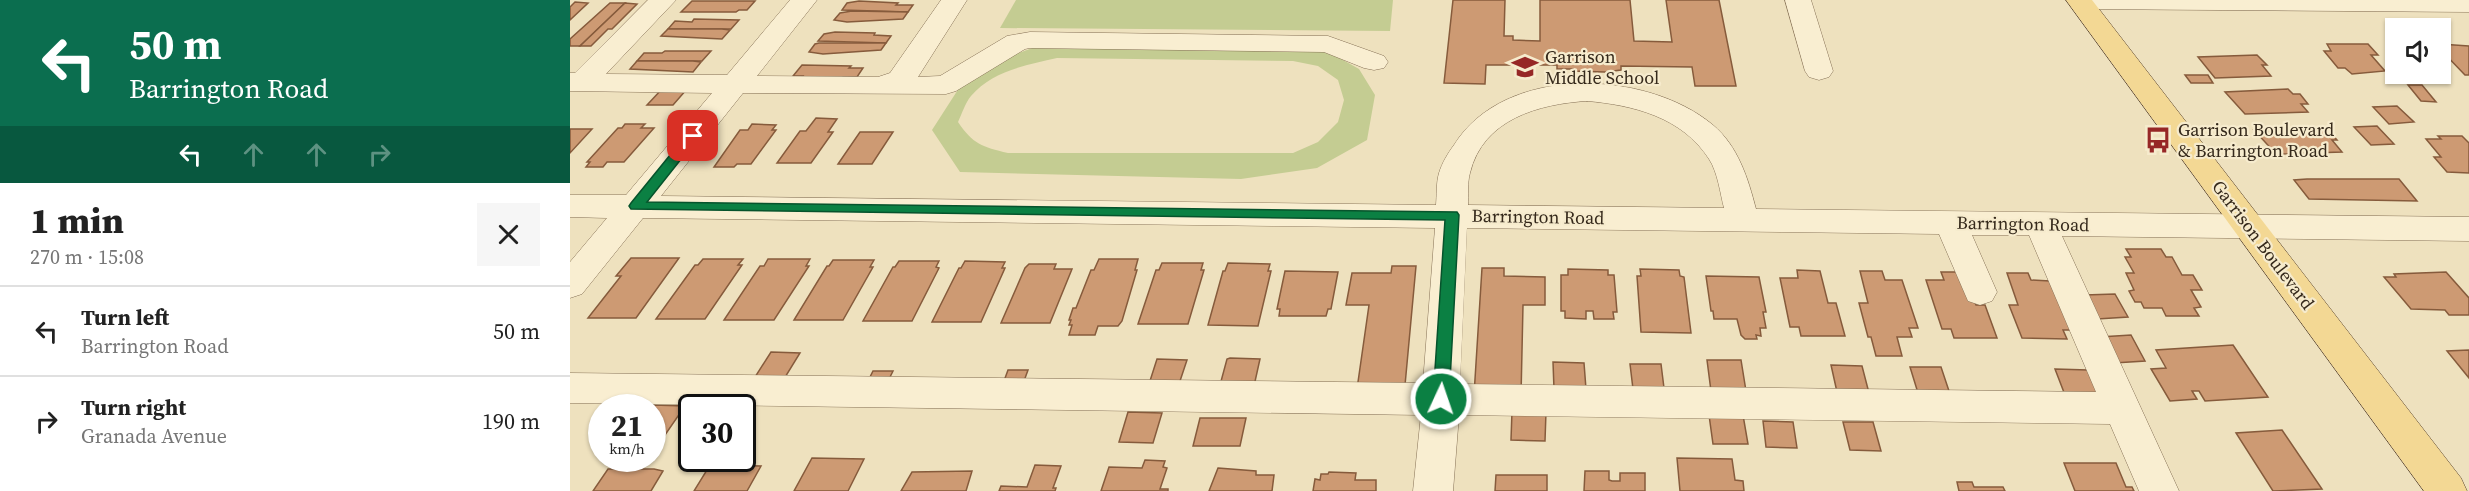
<!DOCTYPE html>
<meta charset="utf-8">
<style>
body{margin:0;font-family:"Source Serif 4",serif;background:#f6f6f6;color:#222;height:100vh;display:flex;flex-direction:column;font-size:22px;white-space:nowrap}
*{box-sizing:border-box;margin:0}
p{font-size:20px;color:#767676}
.icon{flex:none;width:33px;height:33px;fill:none;stroke:currentColor;stroke-width:2;stroke-linecap:round;stroke-linejoin:round}
.map{position:relative;flex:1;overflow:hidden}
.details{display:flex;flex-direction:column;background:#fff;width:570px}
.details>*{flex:none}
.hud{background:#0b6e4f;color:#fff;overflow:hidden}
.fabs{position:absolute;left:1815px;top:18px;display:grid;gap:12px}
.fabs a{display:grid;place-items:center;width:66px;height:66px;border-radius:0px;background:#fff;box-shadow:0 2px 4px #0004;font-size:30px}
.speed{position:absolute;left:18px;top:394px;display:flex;gap:12px;font-size:30px;font-weight:700;text-align:center}
.speed>*{display:grid;place-content:center;width:78px;height:78px;border-radius:50%;background:#fff;box-shadow:0 2px 4px #0004;line-height:1}
.speed small{font-size:15px;font-weight:400}
.speed .limit{border:3px solid #111;border-radius:9px;background:#fff;color:#111}
.pin{position:absolute;display:grid;place-items:center;width:51px;height:51px;color:#fff;margin:-26px;border-radius:12px;box-shadow:0 3px 9px #0006}
.me{position:absolute;width:66px;margin:-33px;rotate:3deg;stroke-linejoin:round;filter:drop-shadow(0 0 4px #0008)}
.turn{display:flex;align-items:center;gap:21px;height:126px;padding:0 30px;font-size:27px}
.turn .icon{width:78px;height:78px;stroke-width:2.5}
.turn b{display:block;font-size:42px;line-height:51px}
.lanes{display:flex;align-items:center;height:57px;padding:0 30px;background:#0003;justify-content:center;gap:30px;direction:ltr}
.lanes .off{opacity:.35}
.round{display:grid;place-items:center;flex:none;width:63px;height:63px;border-radius:0px;background:#f6f6f6}
.summary{display:flex;align-items:center;justify-content:space-between;height:102px;padding:0 30px}
h1{font-size:36px;font-weight:800;line-height:45px}
ul{padding:0;list-style:none}
li{display:flex;align-items:center;gap:18px;height:90px;padding:0 30px;border-top:2px solid #e0e0e0}
li div{flex:1}
li b{display:block;font-size:22px}
li em{font-style:normal}
main{display:flex;flex:1;min-height:0}
.map>svg:first-child{display:block}
.green{fill:#c4cc92;fill-rule:evenodd}
.building{fill:#cd9a73;stroke:#865b3c;stroke-width:1.5}
.lines{fill:none;stroke-linecap:round;stroke-linejoin:round}
.minor-casing{stroke:#867156;stroke-width:1}
.major-casing{stroke:#543f2b;stroke-width:1}
.minor{fill:#f9eed1;fill-rule:evenodd}
.major{fill:#f3d894;fill-rule:evenodd}
.route{fill:#0b8043;stroke:#07532c;stroke-width:1.5}
.labels{text-anchor:middle;stroke-width:4.5;stroke-linejoin:round;paint-order:stroke}
.poi-label{font-size:18px;fill:#35291b;stroke:#f6ebcd;text-anchor:start}
.street-label{font-size:18px;fill:#35291b;stroke:#f6ebcd}
</style>
<main>
<section class="details">
<div class="hud">
<div class="turn"><svg class="icon" aria-label="left" viewBox="0 0 24 24"><path d="M17 20v-9H6M10 6l-5 5 5 5"/></svg><div><b>50 m</b>Barrington Road</div></div>
<div class="lanes"><svg class="icon" aria-label="left" viewBox="0 0 24 24"><path d="M17 20v-9H6M10 6l-5 5 5 5"/></svg><svg class="icon off" aria-label="ahead" viewBox="0 0 24 24"><path d="M12 20V5M6 11l6-6 6 6"/></svg><svg class="icon off" aria-label="ahead" viewBox="0 0 24 24"><path d="M12 20V5M6 11l6-6 6 6"/></svg><svg class="icon off" aria-label="right" viewBox="0 0 24 24"><path d="M7 20v-9h11M14 6l5 5-5 5"/></svg></div>
</div>
<div class="summary"><div><h1>1 min</h1><p>270 m · 15:08</p></div><a class="round"><svg class="icon" aria-label="close" viewBox="0 0 24 24"><path d="M6 6l12 12M18 6L6 18"/></svg></a></div>
<ul>
<li><svg class="icon" aria-label="left" viewBox="0 0 24 24"><path d="M17 20v-9H6M10 6l-5 5 5 5"/></svg><div><b>Turn left</b><p>Barrington Road</p></div><em>50 m</em></li>
<li><svg class="icon" aria-label="right" viewBox="0 0 24 24"><path d="M7 20v-9h11M14 6l5 5-5 5"/></svg><div><b>Turn right</b><p>Granada Avenue</p></div><em>190 m</em></li>
</ul>
</section>
<div class="map">
<svg width="1899" height="491" viewBox="0 0 1899 491">
<rect width="100%" height="100%" fill="#eee1be"/>
<g class="green">
<path d="M446,0H823L820,31L430,28Z"/>
<path d="M476,43L750,47L789,69L805,95L797,140L747,168L671,179L390,172L362,130L400,71ZM487,58L723,61L748,66L768,80L774,100L768,122L748,142L723,153H438C412,147 403,144 388,122C392,114 395,103 401,96C422,71 456,65 487,58Z"/>
</g>
<g class="building">
<path d="M883,0H935L934,36H943V40L970,41V0H1060L1064,41L1102,42L1096,0H1149L1166,86H1125L1122,67L1051,66V70L1035,72L1003,71V69H987V65H916L915,84L874,83Z"/>
<path d="M122,1H185L177,10H169L166,12H111Z"/>
<path d="M289,1L328,3L326,5H343L338,12L272,10L277,3Z"/>
<path d="M5,2L18,3L0,20V7Z"/>
<path d="M40,3H55L10,46H0V39Z"/>
<path d="M55,3L67,4L42,29H38L21,46H10Z"/>
<path d="M282,11L338,12L333,19L277,22L264,20L270,13Z"/>
<path d="M124,19L169,20L161,29H98L105,21L122,22Z"/>
<path d="M98,29H152L160,30L152,39L91,36Z"/>
<path d="M265,32L305,33L304,35L321,36L316,43L248,41L254,34Z"/>
<path d="M249,43H316L311,50L253,54L239,52L245,44Z"/>
<path d="M1757,44H1798L1808,55H1801L1815,71L1782,74L1775,68H1768L1754,51H1761Z"/>
<path d="M1870,44L1899,46V75H1895L1870,49Z"/>
<path d="M95,51H141L132,61H67L74,53H92Z"/>
<path d="M1687,55L1697,65H1692L1701,76L1645,78L1628,57Z"/>
<path d="M67,61H123L131,62L123,72L60,69Z"/>
<path d="M232,65L281,66L279,68H293L287,77H273L270,80L231,79L233,76H223Z"/>
<path d="M1615,75H1638L1643,83H1621Z"/>
<path d="M1838,85H1852L1866,102L1851,101Z"/>
<path d="M92,89H117L103,105H77Z"/>
<path d="M1718,89L1723,94H1730L1738,104H1731L1738,112L1675,114L1655,92Z"/>
<path d="M1827,106L1844,122L1819,124L1803,107Z"/>
<path d="M246,118L267,119L258,132H263L241,163H207L230,131H236Z"/>
<path d="M55,124H75L71,128H84L54,162H37L33,167H16L20,162H17L48,128H52Z"/>
<path d="M182,124L206,125L202,130H206L181,164H167L164,167H144L170,130H178Z"/>
<path d="M1807,126L1824,144L1801,145L1784,127Z"/>
<path d="M1750,127L1754,131H1759L1767,140H1762L1772,152L1706,154L1684,130Z"/>
<path d="M0,129H22L0,153Z"/>
<path d="M290,132H323L302,164H268Z"/>
<path d="M1868,136H1892L1899,143V173L1877,172L1864,157H1871L1856,139H1871Z"/>
<path d="M1737,179H1829L1847,201L1739,199L1724,180Z"/>
<path d="M1556,249H1591L1596,257H1602L1612,275H1623L1632,290H1621L1631,307L1624,308L1629,316H1596L1592,308H1574L1571,302H1565L1559,291L1564,290L1556,273H1564L1555,257H1561Z"/>
<path d="M61,258H109L66,318H18L51,276H46Z"/>
<path d="M133,259H173L168,265H172L135,319H86L125,265H128Z"/>
<path d="M198,259H240L236,266H239L204,320H154L190,266H194Z"/>
<path d="M529,259H568L565,270H567L552,321L548,326H528L525,335H499L502,325H499L501,320H499L503,308H506L521,270H524Z"/>
<path d="M263,260H304L300,267H303L273,320H224L257,266H259Z"/>
<path d="M329,261H369L366,267L369,268L342,321H293L323,267H325Z"/>
<path d="M395,261L435,262L432,268H435L411,322H362L389,268H391Z"/>
<path d="M592,263H633L631,270H634L618,324H568L586,270H589Z"/>
<path d="M658,263L700,264L698,271H701L688,326L638,325L653,271H655Z"/>
<path d="M459,264H486L484,269H502L480,323H431L455,268Z"/>
<path d="M822,266H846L834,396H786L799,305H776L782,273H821Z"/>
<path d="M912,268H934V276L975,277V305H953L951,396L904,395Z"/>
<path d="M998,269L1038,270V275H1044L1047,312H1043L1044,319H1024L1023,311H1016V319L995,318V311H991V275H998Z"/>
<path d="M1070,269L1109,270L1110,276L1114,277L1121,333L1071,332L1067,276H1071Z"/>
<path d="M1227,270L1250,271L1258,303H1266L1275,336H1231L1229,327H1220L1210,278H1228Z"/>
<path d="M715,271L768,272L761,309H758L756,316H709L710,309H707Z"/>
<path d="M1290,271H1312L1315,280H1332L1348,328H1339L1342,337H1327L1332,356H1306L1301,337H1298L1289,303H1298Z"/>
<path d="M1371,272H1393L1406,305H1415L1427,338H1384L1381,329H1372L1356,280H1374Z"/>
<path d="M1876,272L1899,298V315H1879L1875,310L1841,309L1814,277H1826L1824,274Z"/>
<path d="M1437,273H1458L1461,280L1480,281L1502,330H1493L1497,339L1452,338L1439,305H1448Z"/>
<path d="M1136,276L1189,277L1196,312H1193L1196,328H1190L1191,336L1186,335L1187,339H1175L1171,335L1167,319H1144L1143,311H1141Z"/>
<path d="M1545,294L1558,317L1527,319L1515,295Z"/>
<path d="M1561,335L1575,361L1544,363L1530,337Z"/>
<path d="M1663,345L1698,397L1635,401L1629,391H1622L1627,399L1600,401L1581,369L1596,368L1586,350Z"/>
<path d="M1899,350V378L1877,351Z"/>
<path d="M201,352L230,353L214,379L185,377Z"/>
<path d="M660,358L690,359L684,386L650,385L657,359Z"/>
<path d="M587,359L617,360L609,384H579Z"/>
<path d="M1137,360H1171L1176,391H1141Z"/>
<path d="M983,362L1014,363L1016,389H984Z"/>
<path d="M1060,364H1091L1094,388L1063,389Z"/>
<path d="M1261,365L1292,366L1299,393L1267,392Z"/>
<path d="M1340,367H1371L1380,394L1348,393Z"/>
<path d="M1485,369L1518,370L1529,396L1495,395Z"/>
<path d="M438,370H458L454,381H434Z"/>
<path d="M303,371H323L318,381H298Z"/>
<path d="M83,405L115,406L95,435L82,434L81,408Z"/>
<path d="M942,411L976,412L975,441L941,440Z"/>
<path d="M558,412L592,413L583,443L549,442Z"/>
<path d="M1139,415H1173L1178,444H1143Z"/>
<path d="M630,418H676L670,446H623Z"/>
<path d="M1193,421L1223,422L1227,448L1196,447Z"/>
<path d="M1273,422H1303L1311,451L1280,450Z"/>
<path d="M1712,430L1752,489L1703,491L1666,433Z"/>
<path d="M242,458L294,459L278,491H224Z"/>
<path d="M1107,458L1162,459L1165,480L1173,481L1174,491H1110Z"/>
<path d="M575,460L595,461L593,467L597,468L590,489H598V491H531L539,467L572,468Z"/>
<path d="M1494,463H1546L1556,487H1562L1564,491H1505Z"/>
<path d="M140,465L191,466L177,491H124Z"/>
<path d="M465,465L491,466L483,488H486L485,491H429L431,486L457,487Z"/>
<path d="M648,468L686,471V475H704L702,491H639Z"/>
<path d="M38,469H84L93,471L81,491H23Z"/>
<path d="M402,471L396,491H331L342,472Z"/>
<path d="M1015,471H1039V480L1042,481H1050V473H1075V491H1014Z"/>
<path d="M759,472L786,473L785,480H806V491H743L745,479L750,480L751,474H758Z"/>
<path d="M926,475H977V491H925Z"/>
<path d="M1387,482H1402L1404,487H1433L1435,491H1389Z"/>
</g>
<g class="lines">
<g class="minor-casing">
<g id="minor">
<path d="M78,0H106L36,74L157,75L220,0H247L187,76L308,77L320,73L371,0H397L348,77L370,76L437,36L460,32L758,36L814,56L818,62L814,68L804,70L794,68L754,52L460,48L455,49L386,91L376,94L173,93L91,196L866,205C867,195 866,183 869,173C872,163 878,153 884,145C934,64 1076,69 1143,125C1168,146 1178,178 1186,209L1899,217V241L1492,236L1609,491H1569L1540,424L889,415L883,491H843L851,415L0,403V373L853,383L865,228L73,218L12,294L0,298V262L37,218L0,217V195H56L142,93L0,91V73H5ZM1017,101C1063,105 1112,117 1139,159C1148,173 1150,193 1154,208L898,205C899,195 897,183 900,173C913,119 969,104 1017,101ZM897,228L1369,234L1398,301L1410,305L1422,301L1427,292L1402,235H1459L1526,392L890,384Z"/>
<path d="M1215,0H1241L1263,71L1259,77L1249,80L1239,77L1235,71Z"/>
<path d="M1498,0H1899V12L1510,9L1501,6Z"/>
</g>
</g>
<g class="major-casing">
<path id="major" d="M1496,0H1522L1891,478L1897,491H1854Z"/>
</g>
<use href="#minor" class="minor"/>
<use href="#major" class="major"/>
</g>
<path class="route" d="M123,132L127,133L129,136L127,139L77,202L887,212L889,215L879,399L877,404L871,406L866,404L863,399L875,220L61,209L59,206L61,203L118,133Z"/>
<defs>
<g id="school-bare" transform="scale(2.07)"><path d="M0-5L7-2L0 1L-7-2ZM-4 1L0 2.5L4 1V4Q0 6-4 4Z" fill="#962726" stroke="#f6ebcd" stroke-width="2.5" paint-order="stroke"/></g>
<g id="bus-bare" transform="scale(2.07)"><path d="M-5-6H5V4H4V6H2V4H-2V6H-4V4H-5ZM-3.5-4V0h7V-4ZM-3.5 1.2v1.5H-2V1.2ZM2 1.2v1.5H3.5V1.2Z" fill="#962726" stroke="#f6ebcd" stroke-width="2.5" paint-order="stroke"/></g>
</defs>
<g fill-rule="evenodd">
<use href="#school-bare" x="955" y="67"/>
<use href="#bus-bare" x="1588" y="140"/>
</g>
<g class="labels">
<g class="poi-label">
<text x="975" y="63">Garrison<tspan x="975" dy="21">Middle School</tspan></text>
<text x="1608" y="136">Garrison Boulevard<tspan x="1608" dy="21">&amp; Barrington Road</tspan></text>
</g>
<g class="street-label">
<text transform="translate(968 217) rotate(1)" y="6">Barrington Road</text>
<text transform="translate(1453 224) rotate(1)" y="6">Barrington Road</text>
<text transform="translate(1693 245) rotate(53)" y="6">Garrison Boulevard</text>
</g>
</g>
</svg>
<div class="fabs">
<a><svg class="icon" aria-label="sound" viewBox="0 0 24 24"><path d="M4 9h4l5-4v14l-5-4H4zM17 9q2 3 0 6"/></svg></a>
</div>
<div class="speed"><div>21<small>km/h</small></div><div class="limit">30</div></div>
<div class="pin" style="left:123px;top:136px;background:#d93025"><svg class="icon" aria-label="arrive" viewBox="0 0 24 24"><path d="M6 21V4h12l-3 4 3 4H6"/></svg></div>
<svg class="me" style="left:871px;top:399px" viewBox="-20 -20 40 40"><circle r="17" fill="#0b8043" stroke="#fff" stroke-width="3"/><path d="M0-11L8 9 0 5-8 9z" fill="#fff"/></svg>
</div>
</main>
